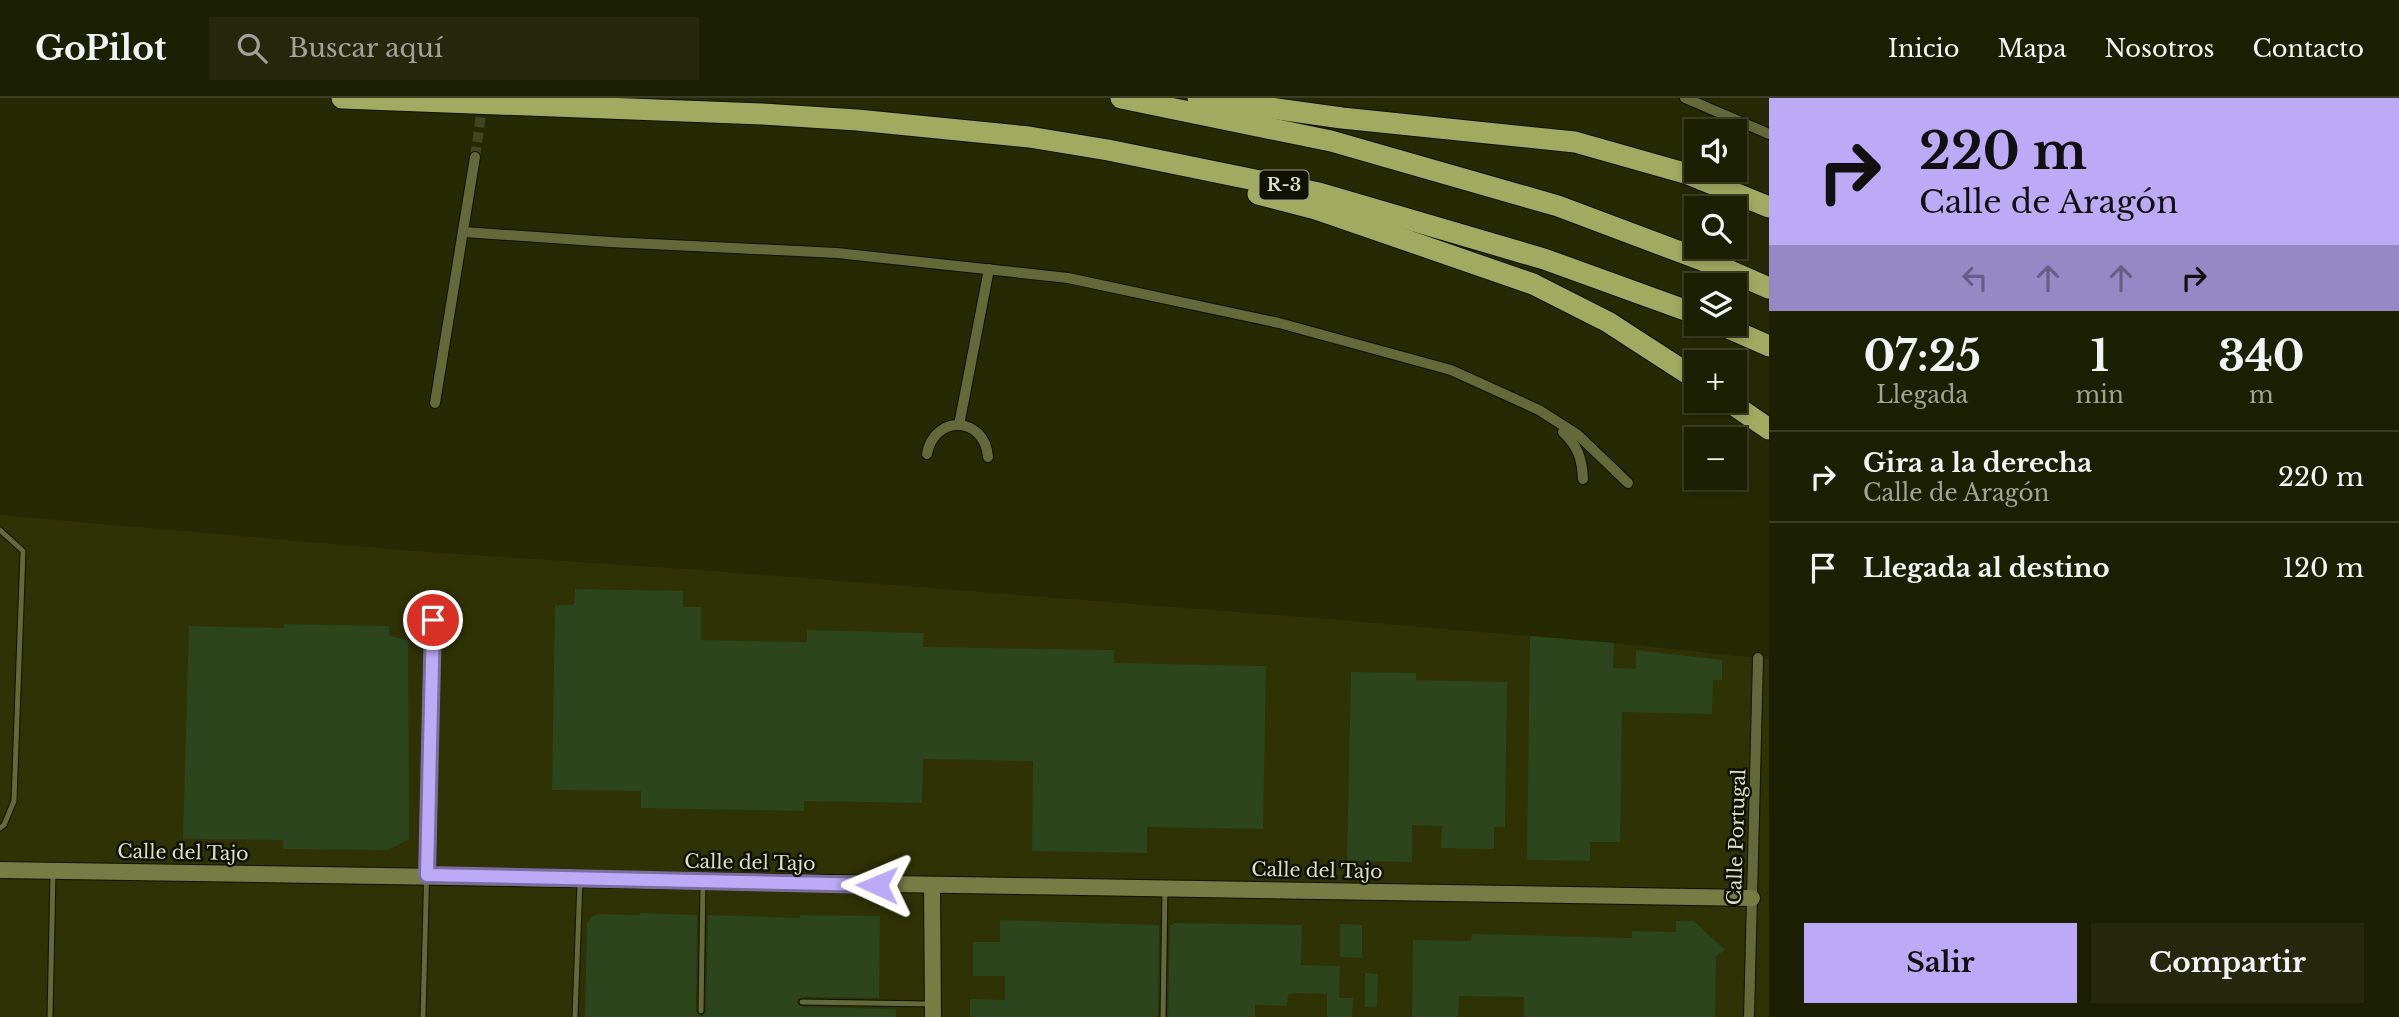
<!DOCTYPE html>
<html lang="es">
<meta charset="utf-8">
<style>
body{margin:0;font-family:"Libre Baskerville",serif;background:#25280d;color:#f1f3f6;height:100vh;display:flex;flex-direction:column;font-size:26px;white-space:nowrap}
*{box-sizing:border-box;margin:0}
p{font-size:23px;color:#a0a39a}
.icon{flex:none;width:38px;height:38px;fill:none;stroke:currentColor;stroke-width:2;stroke-linecap:round;stroke-linejoin:round}
.map{position:relative;flex:1;overflow:hidden}
.drawer{display:flex;flex-direction:column;background:#1c2003;width:630px}
.drawer>*{flex:none}
.hud{background:#bcaaf6;color:#111;overflow:hidden}
.tools{position:absolute;left:1684px;top:21px;display:grid;gap:14px}
.tools a{display:grid;place-items:center;width:63px;height:63px;border-radius:0px;background:#1c2003;box-shadow:0 4px 10px #0003,0 0 0 2px #3a3e25;font-size:35px}
.pin{position:absolute;display:grid;place-items:center;width:60px;height:60px;color:#fff;margin:-30px;border:4px solid #fff;border-radius:50%;box-shadow:0 2px 7px #0007}
.me{position:absolute;width:77px;margin:-38px;rotate:271deg;stroke-linejoin:round;filter:drop-shadow(0 0 5px #0008)}
.turn{display:flex;align-items:center;gap:24px;height:147px;padding:0 35px;font-size:32px}
.turn .icon{width:91px;height:91px;stroke-width:2.5}
.turn b{display:block;font-size:49px;line-height:60px}
.lanes{display:flex;align-items:center;height:66px;padding:0 35px;background:#0003;justify-content:center;gap:35px;direction:ltr}
.lanes .off{opacity:.35}
.eta{display:flex;justify-content:space-evenly;align-items:center;height:119px;text-align:center}
.eta b{font-size:42px;font-weight:700;line-height:49px}
.cta{display:flex;gap:14px;margin-top:auto;padding:14px 35px}
.cta a{flex:1;height:80px;border-radius:0px;background:#bcaaf6;color:#111;font-size:28px;font-weight:700;line-height:80px;text-align:center}
.cta a+a{background:#25280d;color:#f1f3f6}
ul{padding:0;list-style:none}
li{display:flex;align-items:center;gap:21px;height:91px;padding:0 35px;border-top:2px solid #3a3e25}
li div{flex:1}
li b{display:block;font-size:26px}
li em{font-style:normal}
header{display:flex;align-items:center;gap:42px;box-sizing:border-box;height:98px;padding:0 35px;background:#1c2003;border-bottom:2px solid #3a3e25}
header strong{font-size:33px}
nav{display:flex;gap:38px;margin-inline-start:auto;font-size:24px}
.search{width:490px;height:63px;background:#25280d;display:flex;align-items:center;gap:18px;box-sizing:border-box;padding:0 24px;border-radius:0px;color:#a0a39a;font-size:26px}
main{display:flex;flex:1;min-height:0}
.map>svg:first-child{display:block}
.built{fill:#2e3204}
.building{fill:#2c451d}
.lines{fill:none;stroke-linecap:round;stroke-linejoin:round}
.street-tunnel{stroke:#414521;stroke-width:10;stroke-dasharray:10 5;stroke-linecap:butt}
.lane-casing{stroke:#0f1100;stroke-width:7}
.street-casing{stroke:#0f1100;stroke-width:12}
.secondary-casing{stroke:#0f1100;stroke-width:18}
.highway-casing{stroke:#0f1100;stroke-width:23}
.lane{stroke:#636938;stroke-width:5}
.street{stroke:#636938;stroke-width:10}
.secondary{stroke:#767c44;stroke-width:16}
.highway{stroke:#a1aa61;stroke-width:21}
.route-casing{stroke:#7a6ea0;stroke-width:18}
.route{stroke:#bcaaf6;stroke-width:12}
.labels{text-anchor:middle;stroke-width:5;stroke-linejoin:round;paint-order:stroke}
.shield{fill:#0f1101;stroke:#9ea18a;stroke-width:2}
.shield-label{font-size:18px;font-weight:bold;fill:#dbdfc5}
.street-label{font-size:19px;fill:#dbdfc5;stroke:#0f1101}
</style>
<header>
<strong>GoPilot</strong>
<div class="search"><svg class="icon" aria-label="search" viewBox="0 0 24 24"><circle cx="10" cy="10" r="6"/><path d="M15 15l6 6"/></svg>Buscar aquí</div>
<nav><a>Inicio</a><a>Mapa</a><a>Nosotros</a><a>Contacto</a></nav>
</header>
<main>
<div class="map">
<svg width="1769" height="919" viewBox="0 0 1769 919">
<rect width="100%" height="100%" fill="#262a04"/>
<path class="built" d="M0,417L414,453L700,472L1327,521L1614,545L1769,561V919H0Z"/>
<g class="building">
<path d="M575,491L683,493V509H701V542L807,544V532L924,535L923,549L1114,552V565L1266,568L1263,731L1147,729V755L1032,753L1033,663L923,661L922,705L804,703V713L641,710V693L552,692L555,507H574Z"/>
<path d="M284,526L389,528L390,538L408,542L409,741L389,752L283,751V742L183,741L189,528L284,530Z"/>
<path d="M1530,538L1614,545L1613,570L1636,571V552L1722,562V582H1713L1712,616L1622,614L1620,744H1590V763L1527,762Z"/>
<path d="M1351,574L1416,575V582L1507,584L1505,729H1494V751L1441,750L1442,728L1412,727V764L1347,763Z"/>
<path d="M640,815L697,817L696,913L698,917L702,918L706,913L708,817L800,820V817L880,818L879,900L802,899L798,901L797,905L802,909L896,911V919H585L587,826L591,819L598,816L640,817Z"/>
<path d="M1000,822L1159,827L1158,919H970V901L1005,902V878H973V844H1000Z"/>
<path d="M1676,823H1694L1725,852L1716,858L1715,919H1524V899L1459,898L1458,919H1412L1413,842L1471,843L1472,836L1632,840V833L1676,834Z"/>
<path d="M1173,825L1302,827L1301,867L1340,868L1339,900H1353L1352,919H1327V896L1301,895L1288,896L1287,908L1255,907V919H1168L1170,827H1173Z"/>
<path d="M1340,826L1362,827V860L1340,859Z"/>
<path d="M1365,875L1378,876L1377,909H1365Z"/>
</g>
<g class="lines">
<path class="street-tunnel" d="M475,59L483,3"/>
<g class="lane-casing">
<g id="lane">
<path d="M0,432L23,453L14,703L4,727L0,730"/>
<path d="M802,904L930,906"/>
<path d="M701,913L703,784"/>
<path d="M50,919L53,775"/>
<path d="M423,919L434,495"/>
<path d="M575,919L580,782"/>
<path d="M1163,919L1165,791"/>
</g>
</g>
<g class="street-casing">
<g id="street">
<path d="M1685,0L1769,36"/>
<path d="M464,134L610,144L837,155L1068,180L1279,225L1451,272L1539,312L1578,337L1628,385"/>
<path d="M435,305L475,59"/>
<path d="M959,327L989,171"/>
<path d="M1563,334C1578,348 1582,361 1583,381"/>
<path d="M927,356C934,316 985,318 988,359"/>
<path d="M1749,919L1758,560"/>
</g>
</g>
<g class="secondary-casing">
<g id="secondary">
<path d="M0,772C584,780 1168,791 1752,800"/>
<path d="M932,788L933,919"/>
</g>
</g>
<g class="highway-casing">
<g id="highway">
<path d="M342,0L762,16L857,22L1029,39L1108,52L1319,95L1544,161L1696,216"/>
<path d="M1121,0L1331,43L1558,108L1723,170L1769,190"/>
<path d="M1198,0L1342,20L1575,44L1688,76L1769,109"/>
<path d="M1258,96L1316,111L1533,186L1608,224L1696,281"/>
<path d="M1719,226L1769,248"/>
<path d="M1728,303L1769,331"/>
</g>
</g>
<use href="#lane" class="lane"/>
<use href="#street" class="street"/>
<use href="#secondary" class="secondary"/>
<use href="#highway" class="highway"/>
</g>
<g class="lines">
<g class="route-casing">
<path id="route" d="M433,522L427,777L877,787"/>
</g>
<use href="#route" class="route"/>
</g>
<g class="labels">
<rect class="shield" x="1259.5" y="72.5" width="49" height="29" rx="5"/>
<g class="shield-label">
<text x="1284" y="93">R-3</text>
</g>
<g class="street-label">
<text transform="translate(1736 739) rotate(-88)" y="7">Calle Portugal</text>
<text transform="translate(183 754) rotate(1)" y="7">Calle del Tajo</text>
<text transform="translate(750 764) rotate(1)" y="7">Calle del Tajo</text>
<text transform="translate(1317 772) rotate(1)" y="7">Calle del Tajo</text>
</g>
</g>
</svg>
<div class="tools">
<a><svg class="icon" aria-label="sound" viewBox="0 0 24 24"><path d="M4 9h4l5-4v14l-5-4H4zM17 9q2 3 0 6"/></svg></a>
<a><svg class="icon" aria-label="search" viewBox="0 0 24 24"><circle cx="10" cy="10" r="6"/><path d="M15 15l6 6"/></svg></a>
<a><svg class="icon" aria-label="layers" viewBox="0 0 24 24"><path d="M12 4l9 5-9 5-9-5zM3 14l9 5 9-5"/></svg></a>
<a>+</a>
<a>−</a>
</div>
<div class="pin" style="left:433px;top:522px;background:#d93025"><svg class="icon" aria-label="arrive" viewBox="0 0 24 24"><path d="M6 21V4h12l-3 4 3 4H6"/></svg></div>
<svg class="me" style="left:877px;top:787px" viewBox="-20 -20 40 40"><path d="M0-17L14 15 0 8-14 15z" fill="#bcaaf6" stroke="#fff" stroke-width="4"/></svg>
</div>
<section class="drawer">
<div class="hud">
<div class="turn"><svg class="icon" aria-label="right" viewBox="0 0 24 24"><path d="M7 20v-9h11M14 6l5 5-5 5"/></svg><div><b>220 m</b>Calle de Aragón</div></div>
<div class="lanes"><svg class="icon off" aria-label="left" viewBox="0 0 24 24"><path d="M17 20v-9H6M10 6l-5 5 5 5"/></svg><svg class="icon off" aria-label="ahead" viewBox="0 0 24 24"><path d="M12 20V5M6 11l6-6 6 6"/></svg><svg class="icon off" aria-label="ahead" viewBox="0 0 24 24"><path d="M12 20V5M6 11l6-6 6 6"/></svg><svg class="icon" aria-label="right" viewBox="0 0 24 24"><path d="M7 20v-9h11M14 6l5 5-5 5"/></svg></div>
</div>
<div class="eta">
<div><b>07:25</b><p>Llegada</p></div>
<div><b>1</b><p>min</p></div>
<div><b>340</b><p>m</p></div>
</div>
<ul>
<li><svg class="icon" aria-label="right" viewBox="0 0 24 24"><path d="M7 20v-9h11M14 6l5 5-5 5"/></svg><div><b>Gira a la derecha</b><p>Calle de Aragón</p></div><em>220 m</em></li>
<li><svg class="icon" aria-label="arrive" viewBox="0 0 24 24"><path d="M6 21V4h12l-3 4 3 4H6"/></svg><div><b>Llegada al destino</b></div><em>120 m</em></li>
</ul>
<div class="cta"><a>Salir</a><a>Compartir</a></div>
</section>
</main>
